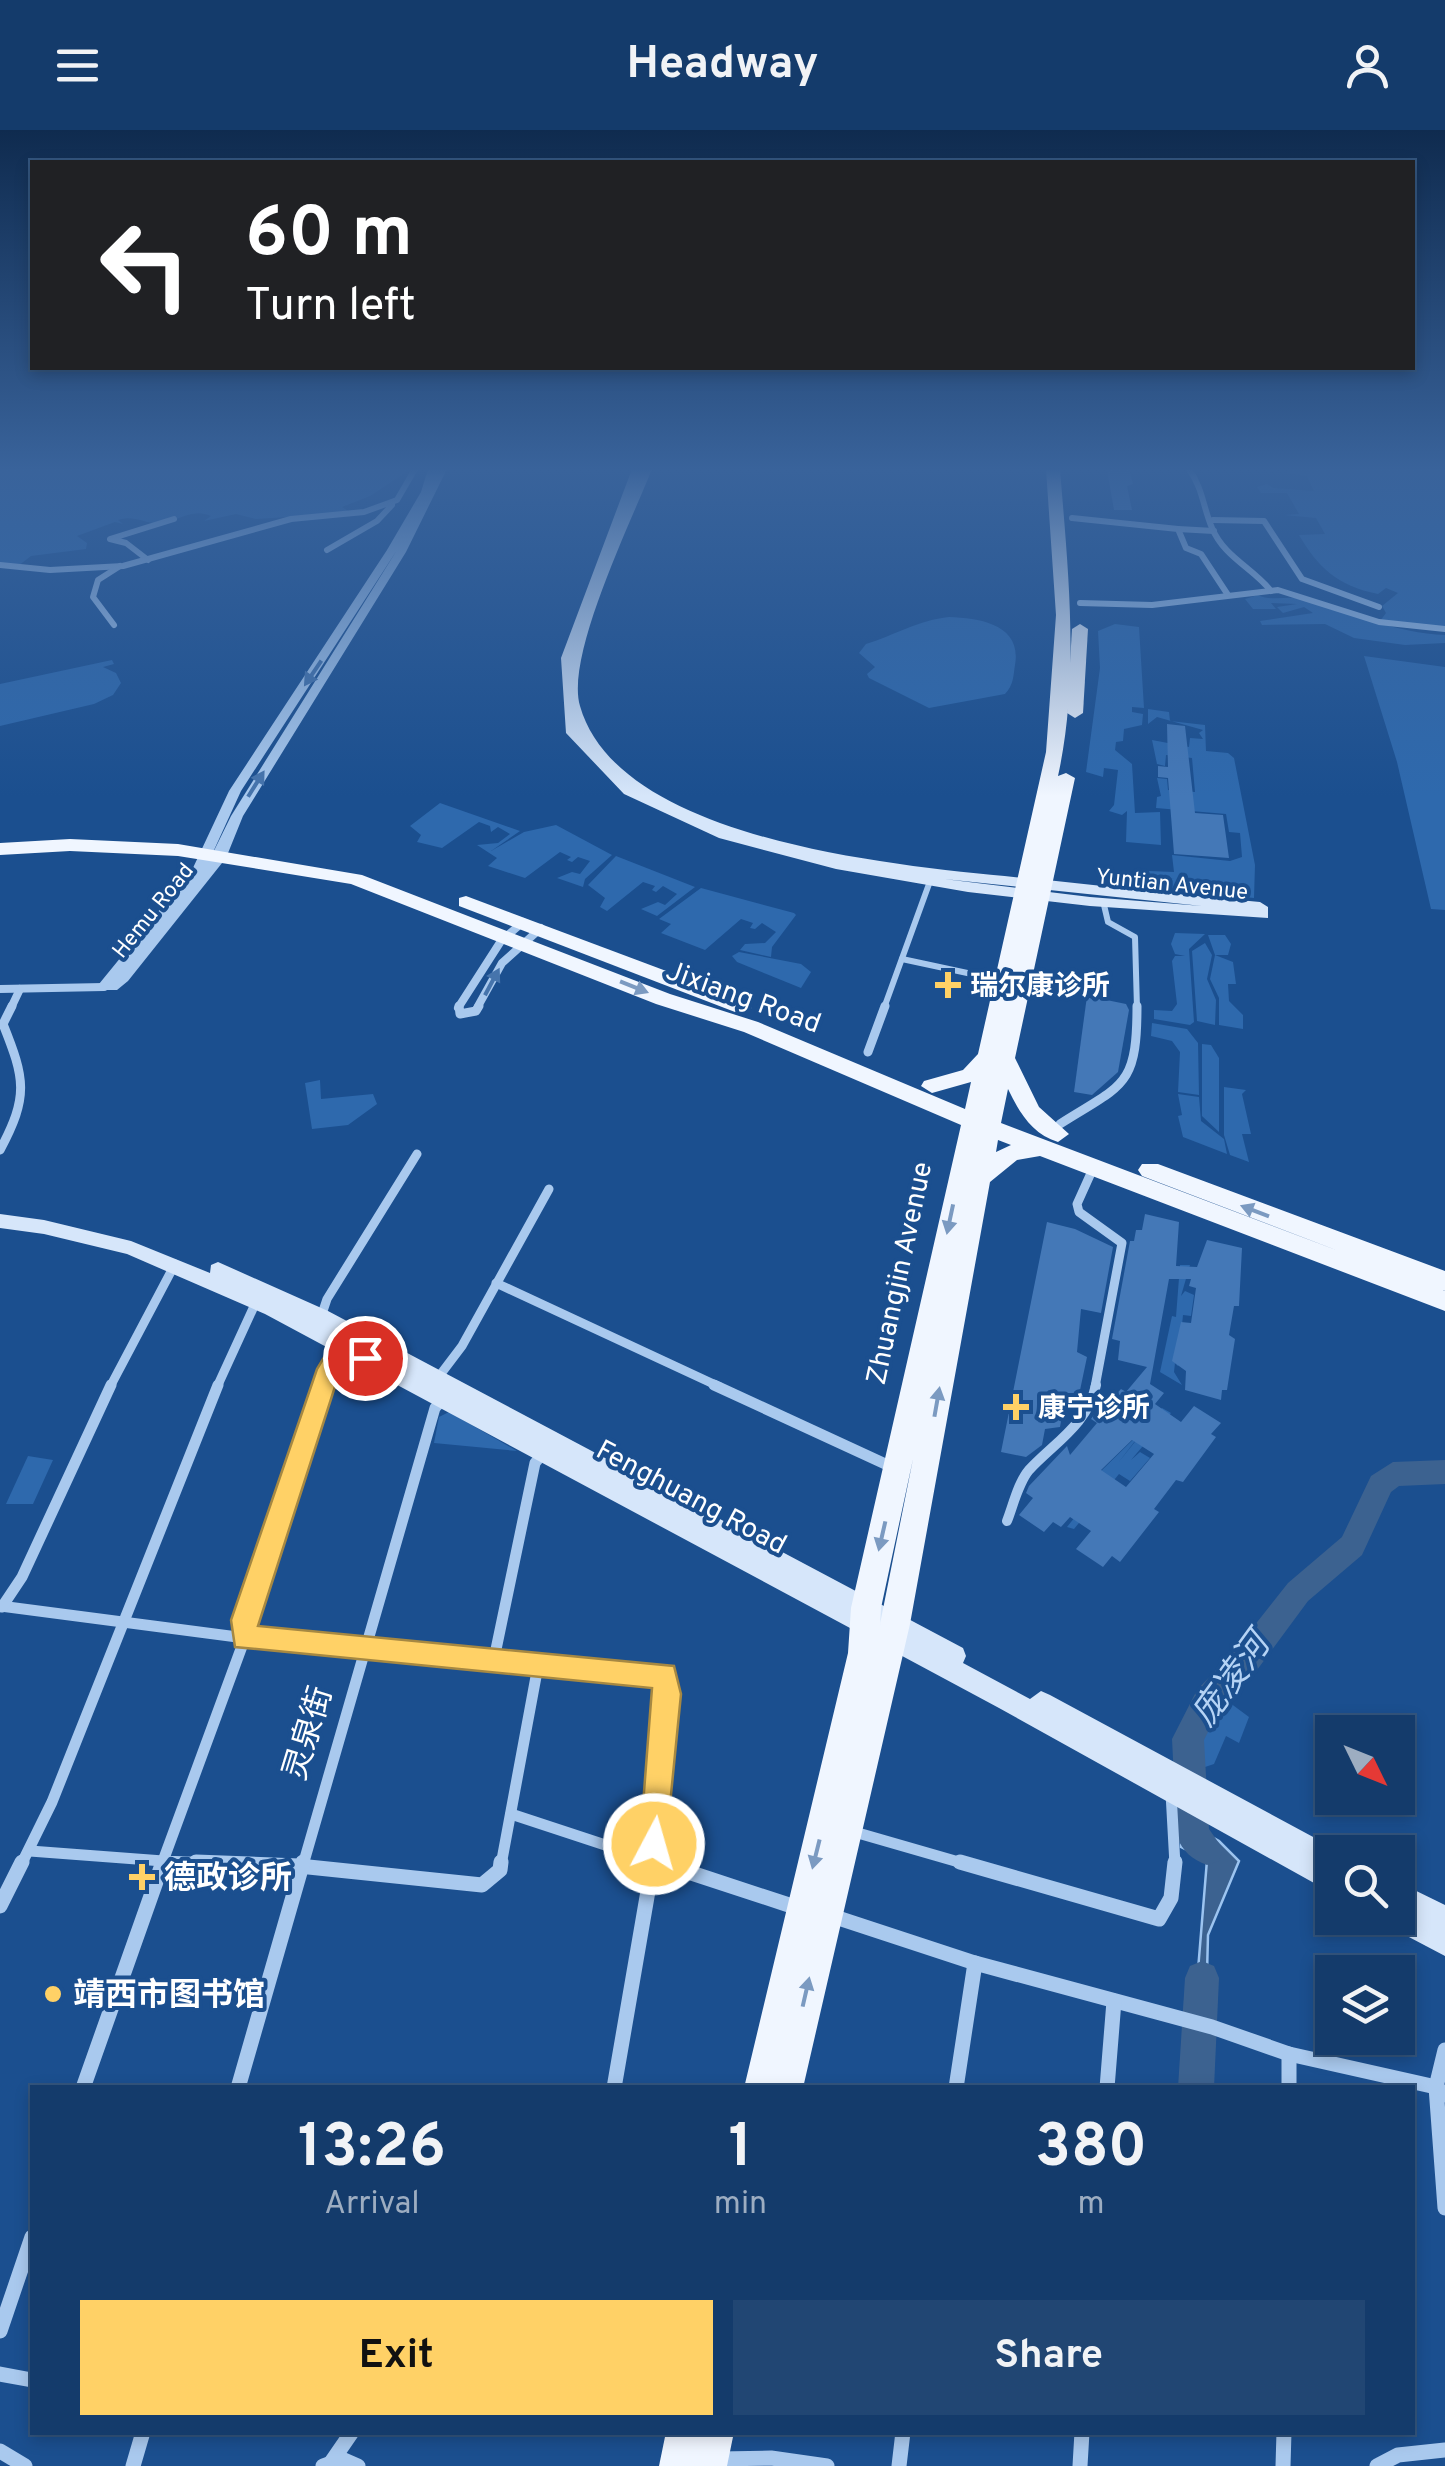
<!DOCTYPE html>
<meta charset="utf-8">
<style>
body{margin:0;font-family:Overpass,"Noto Sans SC",sans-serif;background:#214673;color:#f1f3f6;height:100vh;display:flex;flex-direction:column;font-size:38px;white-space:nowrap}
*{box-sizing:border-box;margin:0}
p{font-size:32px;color:#9dadc1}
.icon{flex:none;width:55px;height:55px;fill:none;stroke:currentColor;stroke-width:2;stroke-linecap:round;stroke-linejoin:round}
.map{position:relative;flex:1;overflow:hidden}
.drawer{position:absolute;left:30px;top:1955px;width:1385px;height:350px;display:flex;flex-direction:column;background:#143b6b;border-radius:0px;box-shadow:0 5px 15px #0003,0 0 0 2px #33557e}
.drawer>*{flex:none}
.hud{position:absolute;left:30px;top:30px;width:1385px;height:210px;border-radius:0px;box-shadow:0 5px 15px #0003,0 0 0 2px #33557e;background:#202124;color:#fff;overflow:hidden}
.needle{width:65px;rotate:133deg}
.tools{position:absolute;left:1315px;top:1585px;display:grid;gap:20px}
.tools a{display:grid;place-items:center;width:100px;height:100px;border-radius:0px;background:#143b6b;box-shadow:0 5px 15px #0003,0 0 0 2px #33557e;font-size:50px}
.pin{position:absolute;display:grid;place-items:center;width:85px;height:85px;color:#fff;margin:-42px;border:5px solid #fff;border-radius:50%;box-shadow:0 2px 10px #0007}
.me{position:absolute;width:110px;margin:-55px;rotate:6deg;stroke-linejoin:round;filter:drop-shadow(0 0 8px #0008)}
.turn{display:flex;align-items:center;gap:35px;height:210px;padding:0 50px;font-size:45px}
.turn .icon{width:130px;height:130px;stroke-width:2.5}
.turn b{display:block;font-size:70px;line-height:85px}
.eta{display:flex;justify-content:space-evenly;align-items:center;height:170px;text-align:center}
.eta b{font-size:60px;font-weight:700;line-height:70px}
.action{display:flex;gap:20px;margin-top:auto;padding:20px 50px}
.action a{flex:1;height:115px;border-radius:0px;background:#ffd166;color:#111;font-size:40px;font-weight:700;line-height:115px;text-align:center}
.action a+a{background:#214673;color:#f1f3f6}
header{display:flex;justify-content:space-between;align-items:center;height:130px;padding:0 50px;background:#143b6b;font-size:45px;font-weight:700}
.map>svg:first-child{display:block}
.green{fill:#2e69ad}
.water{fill:#3c6290;stroke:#9cc4f0;stroke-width:2.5}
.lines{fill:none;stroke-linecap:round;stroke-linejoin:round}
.river{fill:#3c6290;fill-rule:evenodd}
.building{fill:#4478b7;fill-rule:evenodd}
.pedestrian-far2{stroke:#a9c9ee;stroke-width:6}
.pedestrian-far1{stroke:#a9c9ee;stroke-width:9}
.pedestrian{stroke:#a9c9ee;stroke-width:10}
.minor-far4{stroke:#a9c9ee;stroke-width:6}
.minor-far3{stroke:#a9c9ee;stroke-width:8}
.minor-far2{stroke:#a9c9ee;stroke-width:9}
.minor-far1{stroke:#a9c9ee;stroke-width:11}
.minor{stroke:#a9c9ee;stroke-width:15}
.tertiary{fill:#a9c9ee;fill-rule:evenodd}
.secondary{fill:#d6e6fa;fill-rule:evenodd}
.primary{fill:#f0f6ff;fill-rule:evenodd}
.oneway{fill:#4674ac}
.oneway2{fill:#7b9ac1}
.route{fill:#ffd166;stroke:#a68842;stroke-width:2.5}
.poi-dot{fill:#ffd166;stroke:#1b4f8f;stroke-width:4}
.labels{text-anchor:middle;stroke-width:8;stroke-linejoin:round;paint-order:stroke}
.far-street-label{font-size:22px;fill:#fff;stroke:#1b4f8f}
.poi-label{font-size:28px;font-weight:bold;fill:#fff;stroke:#1b4f8f;text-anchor:start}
.street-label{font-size:28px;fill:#fff;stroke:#1b4f8f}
.near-street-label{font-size:32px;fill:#fff;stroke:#1b4f8f}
.near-poi-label{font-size:32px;font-weight:bold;fill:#fff;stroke:#1b4f8f;text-anchor:start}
.near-water-label{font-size:35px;font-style:italic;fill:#b5d3f5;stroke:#1b4f8f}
</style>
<header><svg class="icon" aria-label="menu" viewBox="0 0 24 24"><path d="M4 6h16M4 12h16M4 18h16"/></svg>Headway<svg class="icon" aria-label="person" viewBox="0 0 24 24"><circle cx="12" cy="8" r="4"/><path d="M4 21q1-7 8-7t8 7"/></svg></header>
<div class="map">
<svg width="1445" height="2336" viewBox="0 0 1445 2336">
<rect width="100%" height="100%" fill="#1b4f8f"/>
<g class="green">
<path d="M0,339H411L370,366L342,377L351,383L256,389L236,384L204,391L211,386C191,377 178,393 156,393C143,393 134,385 118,390L123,394L115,392L77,406L87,413L86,419L31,426L18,436L0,433Z"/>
<path d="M1287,339H1445V498L1380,491L1386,483L1382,476L1398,463L1386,458L1378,464C1337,456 1317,436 1299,405L1325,404L1316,388L1284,385L1299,384L1287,363H1261L1257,357L1267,354L1273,358L1314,361L1307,346L1287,343Z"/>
<path d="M1258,465C1272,472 1288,465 1302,469C1349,483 1397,503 1445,505V513L1405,515L1354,508L1325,494L1262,495L1260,491L1313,483L1304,477L1283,483L1277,477L1297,474L1271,473L1276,479H1253L1245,469Z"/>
<path d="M949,487C981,488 1022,495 1015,535C1013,547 1014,554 1005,564L929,578L869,548L867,544L875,537L859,523L866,514C895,505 919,490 949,487Z"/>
<path d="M1115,494L1139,497L1144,578L1132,577V582L1143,584L1142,595L1124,599L1123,611L1116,612L1115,620L1132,634L1135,683L1160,682L1161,715L1126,712L1127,681L1122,685L1109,681L1114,675L1118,640L1104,638L1103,647L1086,642L1100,538L1098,501Z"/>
<path d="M1364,526L1445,537V780L1431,779L1397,632Z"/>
<path d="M112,530L114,534L103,537L116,543L121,553L113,565L94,574L0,596V554Z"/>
<path d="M1148,579L1169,582L1170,591L1205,595L1206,621L1228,623L1234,628L1255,735L1254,768L1113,754L1119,746L1174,749L1150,746L1149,741L1174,742L1172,725L1230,731L1242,727L1240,703L1229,702L1226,684L1156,678L1157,667L1161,666L1157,648L1167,649L1168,660L1195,662L1192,628L1166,625L1165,636L1157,634L1152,610L1189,617L1190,608L1203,609L1199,603L1203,600L1157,587L1148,594Z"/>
<path d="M440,673L520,701L491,721L524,702L556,695L612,725L585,749L583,757L557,748L572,742L580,744L590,731L578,727L572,732L567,730L571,727L560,722L525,748L488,736L497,728L477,715L498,713L510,704L498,697L491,702L490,696L479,692L442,718L417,712L421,705L410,696Z"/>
<path d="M616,726L695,757L657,786L641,779L658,772L665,775L677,764L663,756L656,762L652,760L655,756L643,752L607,781L600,777L605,768L588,755Z"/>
<path d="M701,758L794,783L796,785L772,817L771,827L740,820L745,814L765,813L776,802L762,793L755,799L750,798L753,793L741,789L705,820L661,803L671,794L659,789Z"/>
<path d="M1175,803L1205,804L1189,819L1194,892L1190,895L1154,889V880L1172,881L1177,874L1172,831L1175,826H1185L1175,824L1171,814Z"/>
<path d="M1208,805H1225L1231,814L1228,825H1215L1233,832L1236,854H1228L1229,871L1243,885V899L1219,895V868L1210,849L1215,825Z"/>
<path d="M1205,813L1212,825L1207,849L1216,870L1215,895L1197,891L1192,821Z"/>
<path d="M739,822L801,834L811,842L801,858L737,832L732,826Z"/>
<path d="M1152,893L1187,899L1198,913L1199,965L1178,962L1180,922L1172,911L1151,906Z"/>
<path d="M1202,914L1211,915L1219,928V1002L1202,986Z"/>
<path d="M320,950L321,969L373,964L377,974L348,995L312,999L305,953Z"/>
<path d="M1224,957L1246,960L1242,964L1251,1004H1242L1249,1032L1230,1025L1224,1005Z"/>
<path d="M1178,964L1199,967L1201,991L1224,1009L1227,1024L1183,1007L1178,986L1182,985Z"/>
<path d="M1180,1135H1190L1181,1166L1185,1161L1194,1165L1191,1186L1183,1185L1178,1236L1175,1233L1174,1242L1182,1255L1160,1242L1172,1186L1176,1187Z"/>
<path d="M1162,1278L1171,1283L1131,1330L1140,1322L1150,1328L1130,1351L1119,1344L1074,1399L1067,1397L1107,1347L1100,1342L1145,1298L1118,1333Z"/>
<path d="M449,1282L517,1321L434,1313L439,1287Z"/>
<path d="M28,1326L53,1330L33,1374H6Z"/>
<path d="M1226,1570L1249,1587L1239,1613L1226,1606L1214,1634L1205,1637C1192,1613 1206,1588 1226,1570Z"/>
</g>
<path class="water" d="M1182,1690L1219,1711L1239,1731L1208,1805L1206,1882L1195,1877L1207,1730L1181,1717Z"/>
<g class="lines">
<g class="river">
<path d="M1445,1330V1354L1399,1356L1391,1362L1362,1425L1308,1471L1257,1540L1219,1580L1204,1610L1209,1699L1223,1719L1219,1731L1207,1735C1192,1729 1183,1722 1177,1707L1172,1609L1197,1560L1235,1520L1288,1453L1342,1407L1371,1346L1393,1332Z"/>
<path d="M1202,1831L1214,1836L1219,1848L1214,1958H1178L1185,1848L1190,1836Z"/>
</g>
</g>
<g class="building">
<path d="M1129,339L1133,354L1127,356L1132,380H1114L1107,340Z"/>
<path d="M1167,594L1185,596L1195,683L1223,685L1229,728L1174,724L1168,648L1158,647V636L1168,637Z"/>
<path d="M1087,866L1126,874L1129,880L1118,942L1092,965L1074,962Z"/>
<path d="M1145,1084L1179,1092L1176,1136L1197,1137L1207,1110L1242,1118L1239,1176H1234L1229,1205L1235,1209L1227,1260H1222L1221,1270L1185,1260L1186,1241L1172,1231L1181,1192L1191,1193L1196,1158L1189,1156L1191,1149H1169L1150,1254L1164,1263L1155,1274L1181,1292L1194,1276L1221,1293L1211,1304L1216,1307L1183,1352L1176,1350L1154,1379L1159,1382L1120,1432L1112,1426L1103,1437L1076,1419L1091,1401L1070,1387L1061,1397L1053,1392L1044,1402L1019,1385L1033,1368L1026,1363L1029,1356L1067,1316L1070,1325L1097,1293L1091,1289L1106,1269L1110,1271L1121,1259L1126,1262L1147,1237L1118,1230L1120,1211L1112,1209L1130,1111H1134L1136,1100H1142ZM1132,1310L1154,1324L1126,1357L1101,1340Z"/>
<path d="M1047,1092L1075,1099L1113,1117L1101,1183L1081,1179L1077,1222L1087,1227L1079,1265L1065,1269L1060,1297L1045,1299L1042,1315L1026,1327L1001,1322Z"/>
</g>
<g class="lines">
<g class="pedestrian-far2">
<path d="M1104,775L1108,792L1135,807L1137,878"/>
<path d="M902,829L986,847"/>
<path d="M884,878L929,754"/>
</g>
<g class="pedestrian-far1">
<path d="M868,922L885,876"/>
<path d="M1060,994C1123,954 1137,958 1137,876"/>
<path d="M1091,1043L1077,1074L1079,1082L1122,1113L1095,1257"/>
</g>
<path class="pedestrian" d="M1007,1391C1013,1376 1018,1353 1029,1340C1054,1313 1088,1294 1096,1255"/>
<g class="minor-far4">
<path d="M1189,339C1203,359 1203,377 1212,398C1224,427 1253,438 1271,461"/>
<path d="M1072,388L1178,399L1186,418L1201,424L1228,465"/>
<path d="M1213,390L1264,391L1302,449L1379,477"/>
<path d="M1178,399L1214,401"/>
<path d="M327,420L377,391L392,375"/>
<path d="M148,430L126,413L110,409L174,389"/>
<path d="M0,435L50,440L123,436L291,389L364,382L397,370L415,339"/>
<path d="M1080,473L1152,475L1278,460L1379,492L1445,499"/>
<path d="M114,495L93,467L98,450L120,436"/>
</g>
<g class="minor-far3">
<path d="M0,859L104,857"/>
<path d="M11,878L20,859"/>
<path d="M458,878L501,811L523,792"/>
<path d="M477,878L502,833L541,798"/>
</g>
<g class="minor-far2">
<path d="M459,876L460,884L476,881L479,876"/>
<path d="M0,1020C29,966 25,949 3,894L12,876"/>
<path d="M496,1153L720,1257"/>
<path d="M321,1187L327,1169L417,1024"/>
<path d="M437,1249L462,1216L549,1059"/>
<path d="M110,1257L175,1134"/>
<path d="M217,1257L256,1172"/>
<path d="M323,1257L344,1215"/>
</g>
<g class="minor-far1">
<path d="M714,1255L894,1338"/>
<path d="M0,1476L245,1508L244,1491L324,1255"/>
<path d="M2,1477L22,1447L111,1255"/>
<path d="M494,1529L535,1333L543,1323"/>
<path d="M538,1536L650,1542L668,1552L652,1735"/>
<path d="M1171,1663L1175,1735"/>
<path d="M511,1684L666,1735"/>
<path d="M851,1701L969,1735"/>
<path d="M30,1721L163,1731L162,1735"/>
<path d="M21,1735L52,1672L218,1255"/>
<path d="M264,1735L163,1731L245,1508L538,1536L501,1735"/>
<path d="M303,1735L435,1278L443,1269"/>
</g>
<g class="minor">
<path d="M196,1732L299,1736L482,1755L500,1740L501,1732"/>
<path d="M658,1732L798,1778"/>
<path d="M960,1732L1159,1789L1171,1768L1175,1732"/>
<path d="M0,1776L22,1732"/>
<path d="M829,1785L975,1833L1212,1897L1289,1924L1436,1957L1445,1965"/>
<path d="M1445,1920L1436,1957L1445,2078"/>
<path d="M1289,1924V1958"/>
<path d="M83,1958L163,1732"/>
<path d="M238,1958L303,1732"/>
<path d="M614,1958L653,1732"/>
<path d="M956,1958L975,1833"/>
<path d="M1107,1958L1114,1871"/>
<path d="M0,2201L32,2107"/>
<path d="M0,2244L32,2250"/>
<path d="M0,2321L25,2336"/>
<path d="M719,2329L771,2328L827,2336"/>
<path d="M332,2331L352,2302"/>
<path d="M133,2336L143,2302"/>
<path d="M323,2336L342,2329L358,2336"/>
<path d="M899,2336L903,2302"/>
<path d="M1080,2336L1082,2302"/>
<path d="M1283,2336L1284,2302"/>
<path d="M1377,2336L1398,2325L1445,2320"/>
</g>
<path class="tertiary" d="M428,339H447L406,422L243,686L226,728L128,851L117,860H99V854L192,740L229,661L387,420L421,362ZM397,420L231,686L209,731L241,661Z"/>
<g class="secondary">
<path d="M632,339H652C632,390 565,526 580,576C621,720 933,739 1056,751C1124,758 1192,766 1260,772L1268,777V788L1090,776L968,762L836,739L719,708L624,664L566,603L561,528ZM944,749L1202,776L1090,767Z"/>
<path d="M0,1084L44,1090L131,1111L210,1143L211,1135L218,1132L328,1181L963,1518L966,1526L963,1533L1030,1569L1041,1561L1050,1565L1341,1722H1332V1763L999,1578L265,1184L127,1124L44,1104L0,1098Z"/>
<path d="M1398,1752L1445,1775V1826L1388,1796L1385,1788H1398Z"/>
</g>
<g class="primary">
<path d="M1046,339H1060C1068,440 1080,546 1058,646L1066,643L1075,648L1015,928L1039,977L1069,1004L1058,1012C1032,1004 1019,982 1008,959L1001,993L1344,1123L1142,1046L1138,1040L1142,1034H1158L1445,1141V1161L1441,1159L1445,1161V1181L1040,1026L1017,1030L990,1052L910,1494L803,1958H744L848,1523L851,1478L961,995L744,902L656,874L351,754L178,726L70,721L0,725V713L70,709L178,714L362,745L670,864L758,892L965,979L971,952L932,963L921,956L924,951L963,940L978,924L1046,622L1056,485ZM998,1010L1011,1015L996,1022ZM913,1329L880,1494V1496L881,1478Z"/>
<path d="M1080,494L1088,499L1083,583L1075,588L1067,583L1072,499Z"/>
<path d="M466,766L749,872L752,877L749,882H735L459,776V768Z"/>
<path d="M666,2302H734L727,2336H659Z"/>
</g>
</g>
<defs><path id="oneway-solid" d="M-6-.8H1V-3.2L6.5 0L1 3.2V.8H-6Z" transform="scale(2.5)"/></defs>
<g class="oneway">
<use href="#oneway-solid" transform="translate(313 543) rotate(124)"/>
<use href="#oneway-solid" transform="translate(256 654) rotate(-58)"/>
<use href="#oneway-solid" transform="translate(492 852) rotate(-62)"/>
</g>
<g class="oneway2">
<use href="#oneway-solid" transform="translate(634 857) rotate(22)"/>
<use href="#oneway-solid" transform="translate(1255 1081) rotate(-159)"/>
<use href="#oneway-solid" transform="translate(950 1089) rotate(102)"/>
<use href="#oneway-solid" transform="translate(937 1272) rotate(-80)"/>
<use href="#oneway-solid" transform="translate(882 1406) rotate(103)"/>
<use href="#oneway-solid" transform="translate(816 1724) rotate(104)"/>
<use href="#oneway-solid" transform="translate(806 1862) rotate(-77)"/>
</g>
<linearGradient id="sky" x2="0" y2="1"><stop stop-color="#0f2b4f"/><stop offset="0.51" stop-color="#39639b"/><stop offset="1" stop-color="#39639b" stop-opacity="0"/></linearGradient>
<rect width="1445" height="666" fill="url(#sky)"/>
<path class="route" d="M344,1206L373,1221L377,1228L365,1237L348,1229L340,1241L258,1496L674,1536L681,1564L665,1725L654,1729L644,1725L640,1714L652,1558L235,1517L231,1490L317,1239L335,1209Z"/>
<g class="poi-dot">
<path d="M943 840h10v10h10v10h-10v10h-10v-10h-10v-10h10z"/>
<path d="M1011 1262h10v10h10v10h-10v10h-10v-10h-10v-10h10z"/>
<path d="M137 1732h10v10h10v10h-10v10h-10v-10h-10v-10h10z"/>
<circle cx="53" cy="1864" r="10"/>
</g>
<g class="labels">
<g class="far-street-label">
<text transform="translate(1172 753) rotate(6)" y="8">Yuntian Avenue</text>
<text transform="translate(152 780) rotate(-51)" y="8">Hemu Road</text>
</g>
<g class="poi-label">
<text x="970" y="865">瑞尔康诊所</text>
<text x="1038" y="1287">康宁诊所</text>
</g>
<g class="street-label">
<text transform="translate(744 866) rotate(20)" y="10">Jixiang Road</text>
<text transform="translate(898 1143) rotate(-78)" y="10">Zhuangjin Avenue</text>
<text transform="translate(692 1366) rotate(28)" y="10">Fenghuang Road</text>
</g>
<g class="near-street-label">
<text transform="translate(307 1603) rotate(-73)" y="11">灵泉街</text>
</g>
<g class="near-poi-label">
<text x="164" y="1758">德政诊所</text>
<text x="73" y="1875">靖西市图书馆</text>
</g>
<g class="near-water-label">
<text transform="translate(1230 1549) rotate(-54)" y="12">庞凌河</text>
</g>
</g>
</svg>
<div class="tools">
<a><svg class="needle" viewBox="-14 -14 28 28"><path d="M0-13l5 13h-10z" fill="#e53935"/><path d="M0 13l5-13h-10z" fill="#9dadc1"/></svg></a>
<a><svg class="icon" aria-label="search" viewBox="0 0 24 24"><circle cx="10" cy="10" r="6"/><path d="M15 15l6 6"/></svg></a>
<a><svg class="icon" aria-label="layers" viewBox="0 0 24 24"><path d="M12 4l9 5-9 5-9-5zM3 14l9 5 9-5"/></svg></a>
</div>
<div class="pin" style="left:365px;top:1228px;background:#d93025"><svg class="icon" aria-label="arrive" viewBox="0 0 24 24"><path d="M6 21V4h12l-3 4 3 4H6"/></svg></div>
<svg class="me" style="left:654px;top:1714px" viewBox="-20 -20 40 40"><circle r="17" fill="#ffd166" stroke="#fff" stroke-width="3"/><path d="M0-11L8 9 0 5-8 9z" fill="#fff"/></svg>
<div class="hud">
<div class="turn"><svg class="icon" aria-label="left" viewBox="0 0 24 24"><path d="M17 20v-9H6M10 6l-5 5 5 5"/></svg><div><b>60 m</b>Turn left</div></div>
</div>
<section class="drawer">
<div class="eta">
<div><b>13:26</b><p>Arrival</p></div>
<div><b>1</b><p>min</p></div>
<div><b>380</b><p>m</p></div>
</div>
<div class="action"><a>Exit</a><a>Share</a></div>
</section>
</div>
